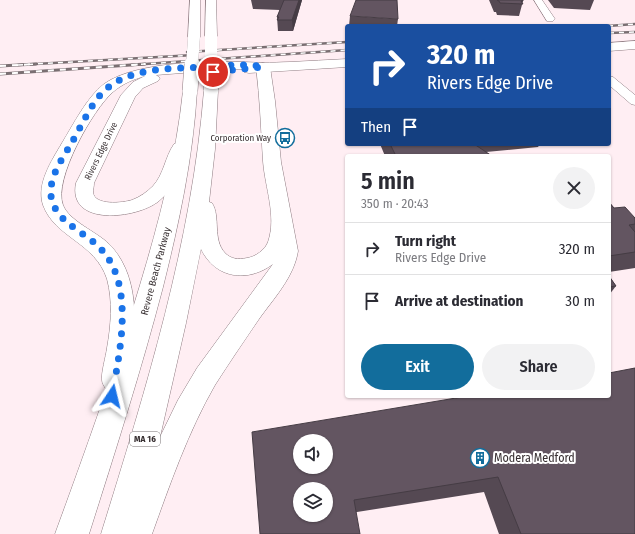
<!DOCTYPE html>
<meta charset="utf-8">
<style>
body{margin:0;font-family:"Fira Sans Condensed",sans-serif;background:#f2f2f3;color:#2b2b33;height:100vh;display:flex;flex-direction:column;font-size:15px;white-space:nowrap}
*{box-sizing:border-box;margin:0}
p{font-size:13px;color:#7c7c81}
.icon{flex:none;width:22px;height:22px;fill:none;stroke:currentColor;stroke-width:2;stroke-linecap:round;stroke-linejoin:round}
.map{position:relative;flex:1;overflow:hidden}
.details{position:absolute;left:345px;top:154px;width:266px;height:244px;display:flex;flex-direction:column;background:#fff;border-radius:4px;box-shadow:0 1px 3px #0004}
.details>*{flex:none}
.top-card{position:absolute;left:345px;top:24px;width:266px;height:122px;border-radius:4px;box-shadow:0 1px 3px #0004;background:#1a4fa0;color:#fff;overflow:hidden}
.controls{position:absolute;left:293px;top:434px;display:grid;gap:8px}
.controls a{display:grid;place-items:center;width:40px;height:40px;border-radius:50%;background:#fff;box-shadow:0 1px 3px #0004;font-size:20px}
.pin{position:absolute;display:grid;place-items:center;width:34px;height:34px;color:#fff;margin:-17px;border:2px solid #fff;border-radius:50%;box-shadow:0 1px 4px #0007}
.me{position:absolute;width:44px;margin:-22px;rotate:10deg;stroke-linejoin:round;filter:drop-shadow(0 0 3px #0008)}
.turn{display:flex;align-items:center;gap:14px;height:84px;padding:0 16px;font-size:18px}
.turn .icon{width:52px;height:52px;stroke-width:2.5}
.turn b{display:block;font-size:28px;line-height:34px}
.then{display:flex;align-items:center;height:38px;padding:0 16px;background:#0003;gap:8px;font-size:15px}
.round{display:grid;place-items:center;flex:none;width:42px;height:42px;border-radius:21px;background:#f2f2f3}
.summary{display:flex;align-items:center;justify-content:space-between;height:68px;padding:0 16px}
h1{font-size:24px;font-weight:600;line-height:30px}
.action{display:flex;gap:8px;margin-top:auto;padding:8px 16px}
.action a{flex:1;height:46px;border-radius:24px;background:#126d9c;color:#fff;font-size:16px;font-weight:600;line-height:46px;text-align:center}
.action a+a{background:#f2f2f3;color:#2b2b33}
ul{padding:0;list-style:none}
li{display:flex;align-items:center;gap:12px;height:52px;padding:0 16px;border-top:1px solid #e1e1e2}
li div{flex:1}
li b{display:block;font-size:15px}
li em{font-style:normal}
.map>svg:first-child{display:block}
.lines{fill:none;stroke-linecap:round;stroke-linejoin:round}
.street-casing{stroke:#8e7b81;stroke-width:1}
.secondary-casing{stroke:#8e7b81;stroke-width:1}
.highway-casing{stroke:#8e7b81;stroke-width:1}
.street{fill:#fff;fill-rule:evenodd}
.secondary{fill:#fff;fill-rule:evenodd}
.highway{fill:#fff;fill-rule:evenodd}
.rail-far1-casing{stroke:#7a6f72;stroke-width:2.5}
.rail-casing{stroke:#7a6f72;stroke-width:3}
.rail-far1{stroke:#fff;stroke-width:1.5;stroke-dasharray:5;stroke-linecap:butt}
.rail{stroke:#fff;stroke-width:2;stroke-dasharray:6;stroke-linecap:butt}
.highway-bridge-far1-casing{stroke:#8e7b81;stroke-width:12;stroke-linecap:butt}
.highway-bridge-casing{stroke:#8e7b81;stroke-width:16;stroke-linecap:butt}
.highway-bridge-far1{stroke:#fff;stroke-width:12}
.highway-bridge{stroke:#fff;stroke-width:15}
.wall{fill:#554953}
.shaded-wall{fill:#453c44}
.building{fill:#635561;stroke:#453c44;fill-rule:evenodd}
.route{stroke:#1a73e8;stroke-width:7;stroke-dasharray:0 12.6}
.labels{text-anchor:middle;stroke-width:4;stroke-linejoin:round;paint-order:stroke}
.far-poi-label{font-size:9px;fill:#383032;stroke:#fff;text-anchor:end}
.far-street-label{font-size:9px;fill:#383032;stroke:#fff}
.shield{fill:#fff;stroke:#746e70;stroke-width:1}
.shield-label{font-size:9px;font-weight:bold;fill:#383032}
.street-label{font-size:10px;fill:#383032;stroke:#fff}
.near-poi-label{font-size:12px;fill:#383032;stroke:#fff;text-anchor:start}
</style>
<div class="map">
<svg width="635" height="534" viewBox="0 0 635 534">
<rect width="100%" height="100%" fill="#ffeef3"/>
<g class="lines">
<g class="street-casing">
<g id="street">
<path d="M534,0H542L555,19L553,21H547Z"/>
<path d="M609,76L613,77L635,95V105L631,104L609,85Z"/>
</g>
</g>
<g class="secondary-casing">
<g id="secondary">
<path d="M635,41V49L609,51V43Z"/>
<path d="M347,59V67L249,73L244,72L242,69H234L156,75L160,78L158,81L143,88L135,97L94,183C94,186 93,190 93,192C94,206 123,203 132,200C140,197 147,192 153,186C164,174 165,157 174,144L180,143L186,144L188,148C183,168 175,188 159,201C137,219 67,227 76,183L121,95L133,82L145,76C134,79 122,84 113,92C93,109 53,180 63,205C69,221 97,232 109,244C137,272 137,317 132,353C131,366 130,377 124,389L115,392L106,389C104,386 102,383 102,380C101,373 106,356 107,348C111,326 113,301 107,279C95,242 55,238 43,205C36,184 52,160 62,143C73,125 87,97 104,84C137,60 222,60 263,63C271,63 281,62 290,62C309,61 328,60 347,59Z"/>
</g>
</g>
<g class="highway-casing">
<g id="highway">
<path d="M190,0H200V37L198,40H190L188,37Z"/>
<path d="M206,0H216L217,36L215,39H207L205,36Z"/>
<path d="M263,63L268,64L270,67L275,101L281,162L298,251C294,277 274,298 259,319C244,341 229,363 215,385C188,432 170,484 152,534H101C146,389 192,242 204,90L206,87L211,86L216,87L218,90L215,149L209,202L212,203C221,217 212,239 225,253C231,259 238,260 247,258C255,257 265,250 268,242C277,216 265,188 263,161C261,130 260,98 256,67L258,64ZM201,249C215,279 248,283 273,264L197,368L178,400L160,437L186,323Z"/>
<path d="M190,87L195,88L197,91C193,158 179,223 163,287C141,371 115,452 89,534H55C85,452 115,369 140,285C159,222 176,157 183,91L185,88Z"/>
</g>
</g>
<use href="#street" class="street"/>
<use href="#secondary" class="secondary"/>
<use href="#highway" class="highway"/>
<g class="rail-far1-casing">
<g id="rail-far1">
<path d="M608,26L635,24"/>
<path d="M609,33L635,32"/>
<path d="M187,52L347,42"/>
<path d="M18,65L194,55"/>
<path d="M131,65L347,50"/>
</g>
</g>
<g class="rail-casing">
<g id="rail">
<path d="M0,66L36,64"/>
<path d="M0,74L145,64"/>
</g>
</g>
<use href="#rail-far1" class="rail-far1"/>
<use href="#rail" class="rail"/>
<g class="highway-bridge-far1-casing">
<g id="highway-bridge-far1">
<path d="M211,36V65"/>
<path d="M192,65L194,37"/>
</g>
</g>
<g class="highway-bridge-casing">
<g id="highway-bridge">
<path d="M211,64V90"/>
<path d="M190,91L192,64"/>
</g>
</g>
<use href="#highway-bridge-far1" class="highway-bridge-far1"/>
<use href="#highway-bridge" class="highway-bridge"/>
</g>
<g class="wall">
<path d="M251,0H302L293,31H278L277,17L280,10L253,9Z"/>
<path d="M489,0H523V1L519,16L497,15L496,12H494Z"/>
<path d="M548,0H594L590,10L554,8Z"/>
<path d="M350,16L398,19L397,26H349Z"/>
<path d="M380,144H540L538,147L486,152L492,156H385Z"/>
<path d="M609,202L614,208L635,218V268L609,272Z"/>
<path d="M609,276L616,286L609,295Z"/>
<path d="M635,368V534H499L484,492L357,512L260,534Z"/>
</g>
<path class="shaded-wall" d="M299,0H302L293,31L292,20Z"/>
<g class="building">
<path d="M284,0H299L292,20H277L279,17H277Z"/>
<path d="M356,0H397L398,19L350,16Z"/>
<path d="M497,0H523V1H521L523,4L500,3L499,1Z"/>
<path d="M390,144H474L492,156H396Z"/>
<path d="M609,202L614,208L625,207L635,218V224L629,225L635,232V252L609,256Z"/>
<path d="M609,276L616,286L609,287Z"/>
<path d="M635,368V534H521L498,477L354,500L360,534H260L252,432L468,396H609V373ZM300,441H326V467H300ZM300,489H326V515H300Z"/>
</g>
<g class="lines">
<path class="route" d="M112,396C120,350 136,282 98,246C81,230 55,221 51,196C49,177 62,159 71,144C81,127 91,103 105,90C131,67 171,69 203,67C223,66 244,63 263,67L213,72"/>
</g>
<defs>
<g id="bus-ring" transform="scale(1)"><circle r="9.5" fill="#fff" stroke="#126d9c" stroke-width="1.5"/><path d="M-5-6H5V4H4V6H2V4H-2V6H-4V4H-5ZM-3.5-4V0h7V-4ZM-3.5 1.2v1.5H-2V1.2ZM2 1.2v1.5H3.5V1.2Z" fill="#126d9c"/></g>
<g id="building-ring" transform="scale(1)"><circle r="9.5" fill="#fff" stroke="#126d9c" stroke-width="1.5"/><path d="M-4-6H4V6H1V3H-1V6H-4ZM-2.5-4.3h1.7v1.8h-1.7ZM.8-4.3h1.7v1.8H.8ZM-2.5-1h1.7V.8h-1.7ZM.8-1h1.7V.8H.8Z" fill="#126d9c"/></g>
</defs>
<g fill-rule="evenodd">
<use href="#bus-ring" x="285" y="138"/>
<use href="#building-ring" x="480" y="458"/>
</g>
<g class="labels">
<g class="far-poi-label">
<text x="271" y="141">Corporation Way</text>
</g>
<g class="far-street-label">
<text transform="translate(101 151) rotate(-64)" y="3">Rivers Edge Drive</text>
</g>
<rect class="shield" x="130" y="432" width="30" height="14" rx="3"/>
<g class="shield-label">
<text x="145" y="442">MA 16</text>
</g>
<g class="street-label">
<text transform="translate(155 271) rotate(-75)" y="4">Revere Beach Parkway</text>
</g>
<g class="near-poi-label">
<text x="494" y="462">Modera Medford</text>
</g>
</g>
</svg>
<div class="controls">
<a><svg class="icon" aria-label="sound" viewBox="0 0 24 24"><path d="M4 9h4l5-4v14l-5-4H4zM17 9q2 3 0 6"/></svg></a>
<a><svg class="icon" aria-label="layers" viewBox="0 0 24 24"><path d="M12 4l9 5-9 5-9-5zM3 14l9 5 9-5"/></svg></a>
</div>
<div class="pin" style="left:213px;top:72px;background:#d93025"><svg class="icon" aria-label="arrive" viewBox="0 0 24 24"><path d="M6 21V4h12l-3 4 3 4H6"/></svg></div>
<svg class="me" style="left:112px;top:396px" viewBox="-20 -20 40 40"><path d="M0-17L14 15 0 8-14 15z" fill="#1a73e8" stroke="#fff" stroke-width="4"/></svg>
<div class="top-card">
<div class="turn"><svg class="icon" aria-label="right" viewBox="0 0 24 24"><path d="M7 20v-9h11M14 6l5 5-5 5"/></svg><div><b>320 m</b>Rivers Edge Drive</div></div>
<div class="then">Then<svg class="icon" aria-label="arrive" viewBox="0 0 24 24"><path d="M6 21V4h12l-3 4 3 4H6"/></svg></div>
</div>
<section class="details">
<div class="summary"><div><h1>5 min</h1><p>350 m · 20:43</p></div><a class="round"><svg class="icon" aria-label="close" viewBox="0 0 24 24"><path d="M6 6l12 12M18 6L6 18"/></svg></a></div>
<ul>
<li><svg class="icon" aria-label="right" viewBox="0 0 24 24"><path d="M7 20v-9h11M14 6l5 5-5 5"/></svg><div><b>Turn right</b><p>Rivers Edge Drive</p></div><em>320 m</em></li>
<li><svg class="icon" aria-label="arrive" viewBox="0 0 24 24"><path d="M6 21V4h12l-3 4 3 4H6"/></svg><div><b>Arrive at destination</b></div><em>30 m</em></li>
</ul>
<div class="action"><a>Exit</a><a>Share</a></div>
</section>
</div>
